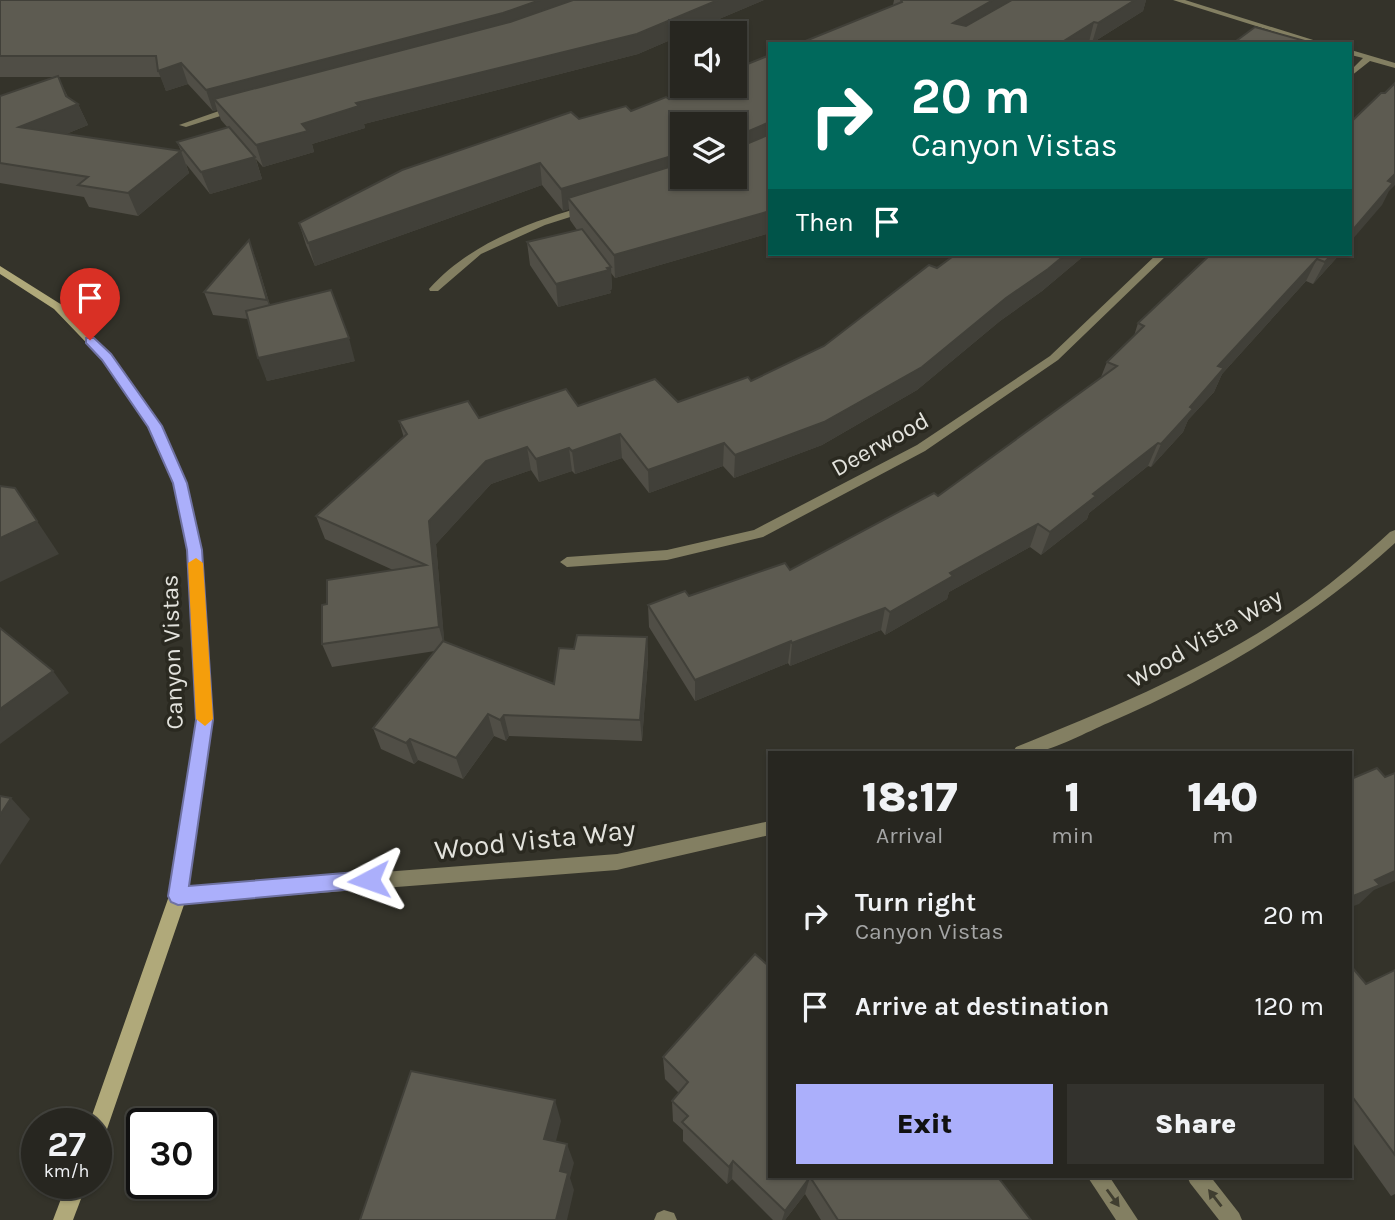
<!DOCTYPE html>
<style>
body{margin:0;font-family:Karla,sans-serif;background:#33322d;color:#f1f3f6;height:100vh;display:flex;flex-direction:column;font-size:26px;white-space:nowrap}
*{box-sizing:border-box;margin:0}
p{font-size:23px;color:#a4a5a5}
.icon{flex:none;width:38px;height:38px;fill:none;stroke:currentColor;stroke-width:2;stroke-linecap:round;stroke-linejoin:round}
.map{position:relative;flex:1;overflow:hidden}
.side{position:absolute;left:768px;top:751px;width:584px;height:427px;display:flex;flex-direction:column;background:#272620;border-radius:0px;box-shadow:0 2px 5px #0004,0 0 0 2px #43433e}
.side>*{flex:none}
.guide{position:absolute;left:768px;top:42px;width:584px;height:214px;border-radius:0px;box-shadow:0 2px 5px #0004,0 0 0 2px #43433e;background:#00695c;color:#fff;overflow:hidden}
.controls{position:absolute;left:670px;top:21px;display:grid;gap:14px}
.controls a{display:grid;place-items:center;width:77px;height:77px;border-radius:0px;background:#272620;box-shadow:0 2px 5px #0004,0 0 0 2px #43433e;font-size:35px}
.speed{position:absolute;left:21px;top:1108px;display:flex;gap:14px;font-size:35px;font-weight:700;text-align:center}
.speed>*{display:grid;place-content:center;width:91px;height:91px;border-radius:50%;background:#272620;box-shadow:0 2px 5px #0004,0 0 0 2px #43433e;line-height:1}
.speed small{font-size:18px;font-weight:400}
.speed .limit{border:4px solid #111;border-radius:10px;background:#fff;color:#111}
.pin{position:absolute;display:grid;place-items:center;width:60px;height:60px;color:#fff;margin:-72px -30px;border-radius:50% 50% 50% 0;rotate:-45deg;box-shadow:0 0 7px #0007}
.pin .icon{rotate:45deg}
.me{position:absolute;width:77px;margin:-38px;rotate:266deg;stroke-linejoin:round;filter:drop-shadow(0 0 5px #0008)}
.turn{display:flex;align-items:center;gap:24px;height:147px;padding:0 28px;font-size:32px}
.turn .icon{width:91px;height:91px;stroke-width:2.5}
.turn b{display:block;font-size:49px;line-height:60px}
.then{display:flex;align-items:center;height:66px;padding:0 28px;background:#0003;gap:14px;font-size:26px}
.eta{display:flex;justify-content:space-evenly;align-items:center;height:119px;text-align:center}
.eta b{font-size:42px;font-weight:800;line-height:49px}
.primary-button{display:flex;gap:14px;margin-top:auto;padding:14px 28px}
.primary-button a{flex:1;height:80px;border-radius:0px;background:#abaffb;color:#111;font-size:28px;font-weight:800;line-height:80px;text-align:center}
.primary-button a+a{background:#33322d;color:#f1f3f6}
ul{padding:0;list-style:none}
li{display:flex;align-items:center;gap:21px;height:91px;padding:0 28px}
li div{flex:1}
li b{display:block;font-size:26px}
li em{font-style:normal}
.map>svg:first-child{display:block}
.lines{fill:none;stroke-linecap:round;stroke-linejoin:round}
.street{fill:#837f62;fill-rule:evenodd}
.secondary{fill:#b0a97a;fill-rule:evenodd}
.wall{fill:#504e46;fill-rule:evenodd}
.shaded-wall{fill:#414039}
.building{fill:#5d5b51;stroke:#414039;stroke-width:2}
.oneway{fill:#403e30}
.route{fill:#abaffb;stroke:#6f72a3;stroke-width:2}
.slow{fill:#f59e0b}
.labels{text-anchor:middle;stroke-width:7;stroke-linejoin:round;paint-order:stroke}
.street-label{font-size:24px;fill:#e3e3dd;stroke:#2a2920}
.near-street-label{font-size:28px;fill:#e3e3dd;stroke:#2a2920}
</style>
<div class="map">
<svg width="1395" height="1220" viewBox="0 0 1395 1220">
<rect width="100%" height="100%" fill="#34332a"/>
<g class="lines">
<g class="street">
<path d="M1173,0H1185L1326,44H1313Z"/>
<path d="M1351,50L1395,63V68L1370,61L1351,76V70L1363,58L1351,55Z"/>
<path d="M236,105L239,106V110L186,127L179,125Z"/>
<path d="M586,206L591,209L589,211L545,225L481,254L438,291H430L429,289C469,244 529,222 586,206Z"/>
<path d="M1157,254H1168L1058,360L925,451L763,537L667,560L567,567L560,562L567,557L667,550L754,530L917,445L1050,356Z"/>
<path d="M1395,530V543C1310,620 1214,677 1108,723C1089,731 1054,750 1035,752C1028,753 1020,752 1013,752L1016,747C1116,707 1219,664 1308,600C1337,579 1364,556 1390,532Z"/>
<path d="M770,821V835L617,870L178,904L172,902L169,896L172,890L178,888L617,854Z"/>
<path d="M1087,1176H1109L1138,1220H1116Z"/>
<path d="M1187,1176H1210L1239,1213L1242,1220H1219L1190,1183Z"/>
<path d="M664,1210L674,1213L677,1220H654L657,1213Z"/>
</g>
<g class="secondary">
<path d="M0,266L62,305L110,355L159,423L186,483L202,550L213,720L187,896L106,1132L103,1139L96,1142V1124H89L169,896L197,720L188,550L174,483L149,427L102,359L54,309L0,274Z"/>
<path d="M67,1183H87L73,1220H53Z"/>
</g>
</g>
<g class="wall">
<path d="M0,0H764L686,33H682V35L638,54L364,124L365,128L312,144L314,152L263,167L256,159L262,179L210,194L186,164L189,173L138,216L89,207L84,197L0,183V96L58,77H0ZM58,77H161L166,91L188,84L213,111L217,110L221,120L228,128L177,142L181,151L66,134L88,125L78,104L68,97Z"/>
<path d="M894,0H1146L1143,11L1092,43L893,5Z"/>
<path d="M770,55V233L615,278L611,273L612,289L610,290L611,293L558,307L530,265L527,242L577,230L570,220L569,209L563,211L542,185L315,266L306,245L299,223L579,119L631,111L669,99L676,95V93ZM682,124L735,177H682Z"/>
<path d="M956,254H1086L1042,291L1000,321L917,390L822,445L734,478L723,466L649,493L622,458L575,474L572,471L539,482L531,470L491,484L436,544L444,641L554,684L574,649L647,637L648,659L642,741L509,736L506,741L494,736L463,779L418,760L414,764L381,749L373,728L435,651L332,667L322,644L327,604L393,570L325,539L316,516L404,438L399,421L479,418L578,406L678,402L751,381L824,346Z"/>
<path d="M1211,254H1340L1313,284L1306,281L1222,374L1214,392L1188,420L1183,432L1151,467L1148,466L1089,513L1087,519L1041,555L1030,547L949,592L947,599L885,635L881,630L790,666L788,663L695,701L649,627L648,605L689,596L790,570L938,496L1101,377L1107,362L1134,336L1138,323Z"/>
<path d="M257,262L270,305L355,361L267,381L248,319L213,315L204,292Z"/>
<path d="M1351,966L1366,984L1395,970V1194L1391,1196L1351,1140Z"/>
<path d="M663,1057L997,1176L1031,1220H821L805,1194L785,1220H773L732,1179L727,1184L683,1141V1130L673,1121L672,1101L679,1093L665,1079Z"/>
</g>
<g class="shaded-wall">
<path d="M540,0H599L214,99L217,110L213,111L206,90Z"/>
<path d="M718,0H764L686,33H682V35L638,54L364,124L365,128L312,144L314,152L263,167L256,145L302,124L356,103Z"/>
<path d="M993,0H1023L949,44L953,23Z"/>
<path d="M1135,0H1146L1143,11L1092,43L1098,23Z"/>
<path d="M1094,22L1089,42L1086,44H1059Z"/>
<path d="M181,63L188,84L166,91L158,71Z"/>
<path d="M58,76L71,107L78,104L88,125L29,149L19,127Z"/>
<path d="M770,122L769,144L735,158V137Z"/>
<path d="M181,151L189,173L138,216L128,193Z"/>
<path d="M682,153V175L568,198L569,209L563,211L561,189Z"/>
<path d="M255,157L262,179L210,194L201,172Z"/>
<path d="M540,163L542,185L315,266L308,243Z"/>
<path d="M1395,174V185L1389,191L1382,205L1351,241V232L1388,181Z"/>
<path d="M770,211V233L615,278L614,255Z"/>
<path d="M249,240L257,262L275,323L267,300Z"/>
<path d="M1066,254H1086L1042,291L1000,321L917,390L822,445L734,478L735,455L1006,298Z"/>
<path d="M1332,254H1340L1313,284L1325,262Z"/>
<path d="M1317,259L1306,281L1222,374L1214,392L1188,420L1183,432L1151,467L1161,444L1190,407L1218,366Z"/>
<path d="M611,267L612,289L610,290L611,293L558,307L556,284Z"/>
<path d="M349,338L355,361L267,381L258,358Z"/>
<path d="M620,434L622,458L575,474L572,451Z"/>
<path d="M724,443L723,466L649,493L648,470Z"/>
<path d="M1158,443L1148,466L1089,513L1087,519L1041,555L1050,532L1093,494Z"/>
<path d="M527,447L531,470L491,484L436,544L445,649L439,627L429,521L486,461Z"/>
<path d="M569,448L572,471L539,482L536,459Z"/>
<path d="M37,521L59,554L0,582V538Z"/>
<path d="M1038,524L1030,547L949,592L947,599L885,635L890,612L950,573Z"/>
<path d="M885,608L881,630L790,666L792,643Z"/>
<path d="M647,637L648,659L642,741L640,720Z"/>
<path d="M791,641L788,663L695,701V680Z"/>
<path d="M53,671L69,693L0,744V709Z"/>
<path d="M488,714L494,736L463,779L456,758Z"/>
<path d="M504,715L509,736L506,741L500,720Z"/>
<path d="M410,739L418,760L414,764L406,743Z"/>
<path d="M11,798L30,819L0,865V815Z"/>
<path d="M1395,871V881L1374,890L1359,904L1351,907V897L1375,880Z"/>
<path d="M555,1100L561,1121L552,1157L544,1139Z"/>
<path d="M567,1144L574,1163L570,1178L574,1190L567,1220H556L560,1171Z"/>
<path d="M733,1161L732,1179L727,1184L729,1167Z"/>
<path d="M810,1177L805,1194L785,1220H782L785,1211Z"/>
</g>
<g class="building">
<path d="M0,0H540L503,13L206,90L181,63L158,71L156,56H0Z"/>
<path d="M573,0H718L637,34L356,103L359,106L302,124L308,131L256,145L214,99L510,22Z"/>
<path d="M901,0H993L953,23L966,26L1012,0H1135L1098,23L1094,22L1059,44H798L902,2Z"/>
<path d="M1255,27L1312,43L1232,44Z"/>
<path d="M770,55V122L735,137V124H682V153L561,189L540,163L308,243L299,223L402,170L571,112L579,119L626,106L631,111L666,97L669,99L678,94L676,93L694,86H735V69Z"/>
<path d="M58,76L66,96L78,104L19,127L181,151L128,193L78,185L88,177L0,163V96Z"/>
<path d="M1395,83V174L1388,181L1393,183L1351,232V122L1381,93H1385Z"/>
<path d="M229,127L255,157L201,172L177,142Z"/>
<path d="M770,134V211L614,255L568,198L682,163V177H735V147L737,148Z"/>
<path d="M582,229L611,267L607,268L609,270L556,284L527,242Z"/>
<path d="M249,240L267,300L204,292Z"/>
<path d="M956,254H1066L1048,269L1006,298L922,367L824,422L735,455L724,443L648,470L620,434L572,451L569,448L536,459L527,447L486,461L429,521L439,627L322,644V605L327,604V580L426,565L316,516L407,434L399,421L468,401L479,418L566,389L578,406L655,379L678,402L748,377L751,381L824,346L929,265L937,268Z"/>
<path d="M1211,254H1332L1325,262L1317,259L1218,366L1224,368L1190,407L1193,409L1161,444L1158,443L1093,494L1096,496L1050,532L1038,524L950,573L953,576L890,612L885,608L792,643L791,641L695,680L648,605L685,591L689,596L785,563L790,570L934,493L938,496L1117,366L1107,362L1144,326L1138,323Z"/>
<path d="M331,290L349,338L258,358L246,311Z"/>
<path d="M0,486L15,488L37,521L0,538Z"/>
<path d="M0,628L53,671L0,709Z"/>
<path d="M577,635L647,637L640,720L504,715L500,720L488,714L456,758L410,739L406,743L373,728L443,641L554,684L559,648L574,649Z"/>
<path d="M1377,768L1385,777L1395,773V871L1375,880L1380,885L1351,897V779Z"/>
<path d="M0,796L11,798L0,815Z"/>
<path d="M755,954L770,967V1176H997L1031,1220H838L810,1177L785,1211L733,1161L729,1167L682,1122L688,1116L672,1101L688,1082L663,1057Z"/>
<path d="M1351,966L1366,984L1395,970V1155L1351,1095Z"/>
<path d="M411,1071L555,1100L544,1139L567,1144L560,1171L568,1173L556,1220H360Z"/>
</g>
<defs><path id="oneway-solid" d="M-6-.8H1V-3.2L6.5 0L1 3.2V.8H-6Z" transform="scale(1.75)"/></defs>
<g class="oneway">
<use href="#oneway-solid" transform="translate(1113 1198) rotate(54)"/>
<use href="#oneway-solid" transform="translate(1215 1198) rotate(-128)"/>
</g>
<path class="route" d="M86,338H94L111,354L162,426L187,483L202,550L213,720L189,886L369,871L376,874L378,880L376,887L178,905L171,902L168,896L196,720L187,550L173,483L148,427L102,360L86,343Z"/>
<path class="slow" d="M196,558L203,563L213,719L205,726L196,719L188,563Z"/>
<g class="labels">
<g class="street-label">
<text transform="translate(880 444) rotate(-29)" y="8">Deerwood</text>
<text transform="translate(1205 638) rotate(-30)" y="8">Wood Vista Way</text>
<text transform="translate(172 652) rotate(-92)" y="8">Canyon Vistas</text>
</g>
<g class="near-street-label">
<text transform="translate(535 839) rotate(-6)" y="10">Wood Vista Way</text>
</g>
</g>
</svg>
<div class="controls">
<a><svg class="icon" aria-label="sound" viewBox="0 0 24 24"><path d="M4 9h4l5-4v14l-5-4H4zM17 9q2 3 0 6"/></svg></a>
<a><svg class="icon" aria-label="layers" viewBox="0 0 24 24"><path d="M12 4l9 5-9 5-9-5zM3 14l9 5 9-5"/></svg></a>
</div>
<div class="speed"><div>27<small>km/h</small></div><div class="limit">30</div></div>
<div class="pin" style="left:90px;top:340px;background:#d93025"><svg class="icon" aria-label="arrive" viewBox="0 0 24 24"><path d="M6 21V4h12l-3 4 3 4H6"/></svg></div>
<svg class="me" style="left:369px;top:880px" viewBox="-20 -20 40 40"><path d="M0-17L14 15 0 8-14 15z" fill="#abaffb" stroke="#fff" stroke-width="4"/></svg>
<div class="guide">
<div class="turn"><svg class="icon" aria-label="right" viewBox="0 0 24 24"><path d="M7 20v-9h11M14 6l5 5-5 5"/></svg><div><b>20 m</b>Canyon Vistas</div></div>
<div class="then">Then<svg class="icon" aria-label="arrive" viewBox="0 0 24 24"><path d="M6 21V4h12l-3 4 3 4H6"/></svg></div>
</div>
<section class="side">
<div class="eta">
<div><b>18:17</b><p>Arrival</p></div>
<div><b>1</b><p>min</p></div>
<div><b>140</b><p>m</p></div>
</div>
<ul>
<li><svg class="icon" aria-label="right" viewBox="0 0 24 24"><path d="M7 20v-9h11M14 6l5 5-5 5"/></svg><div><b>Turn right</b><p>Canyon Vistas</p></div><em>20 m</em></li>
<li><svg class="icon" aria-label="arrive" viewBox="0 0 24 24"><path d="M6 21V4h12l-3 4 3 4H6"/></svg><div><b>Arrive at destination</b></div><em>120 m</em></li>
</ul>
<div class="primary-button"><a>Exit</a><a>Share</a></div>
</section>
</div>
